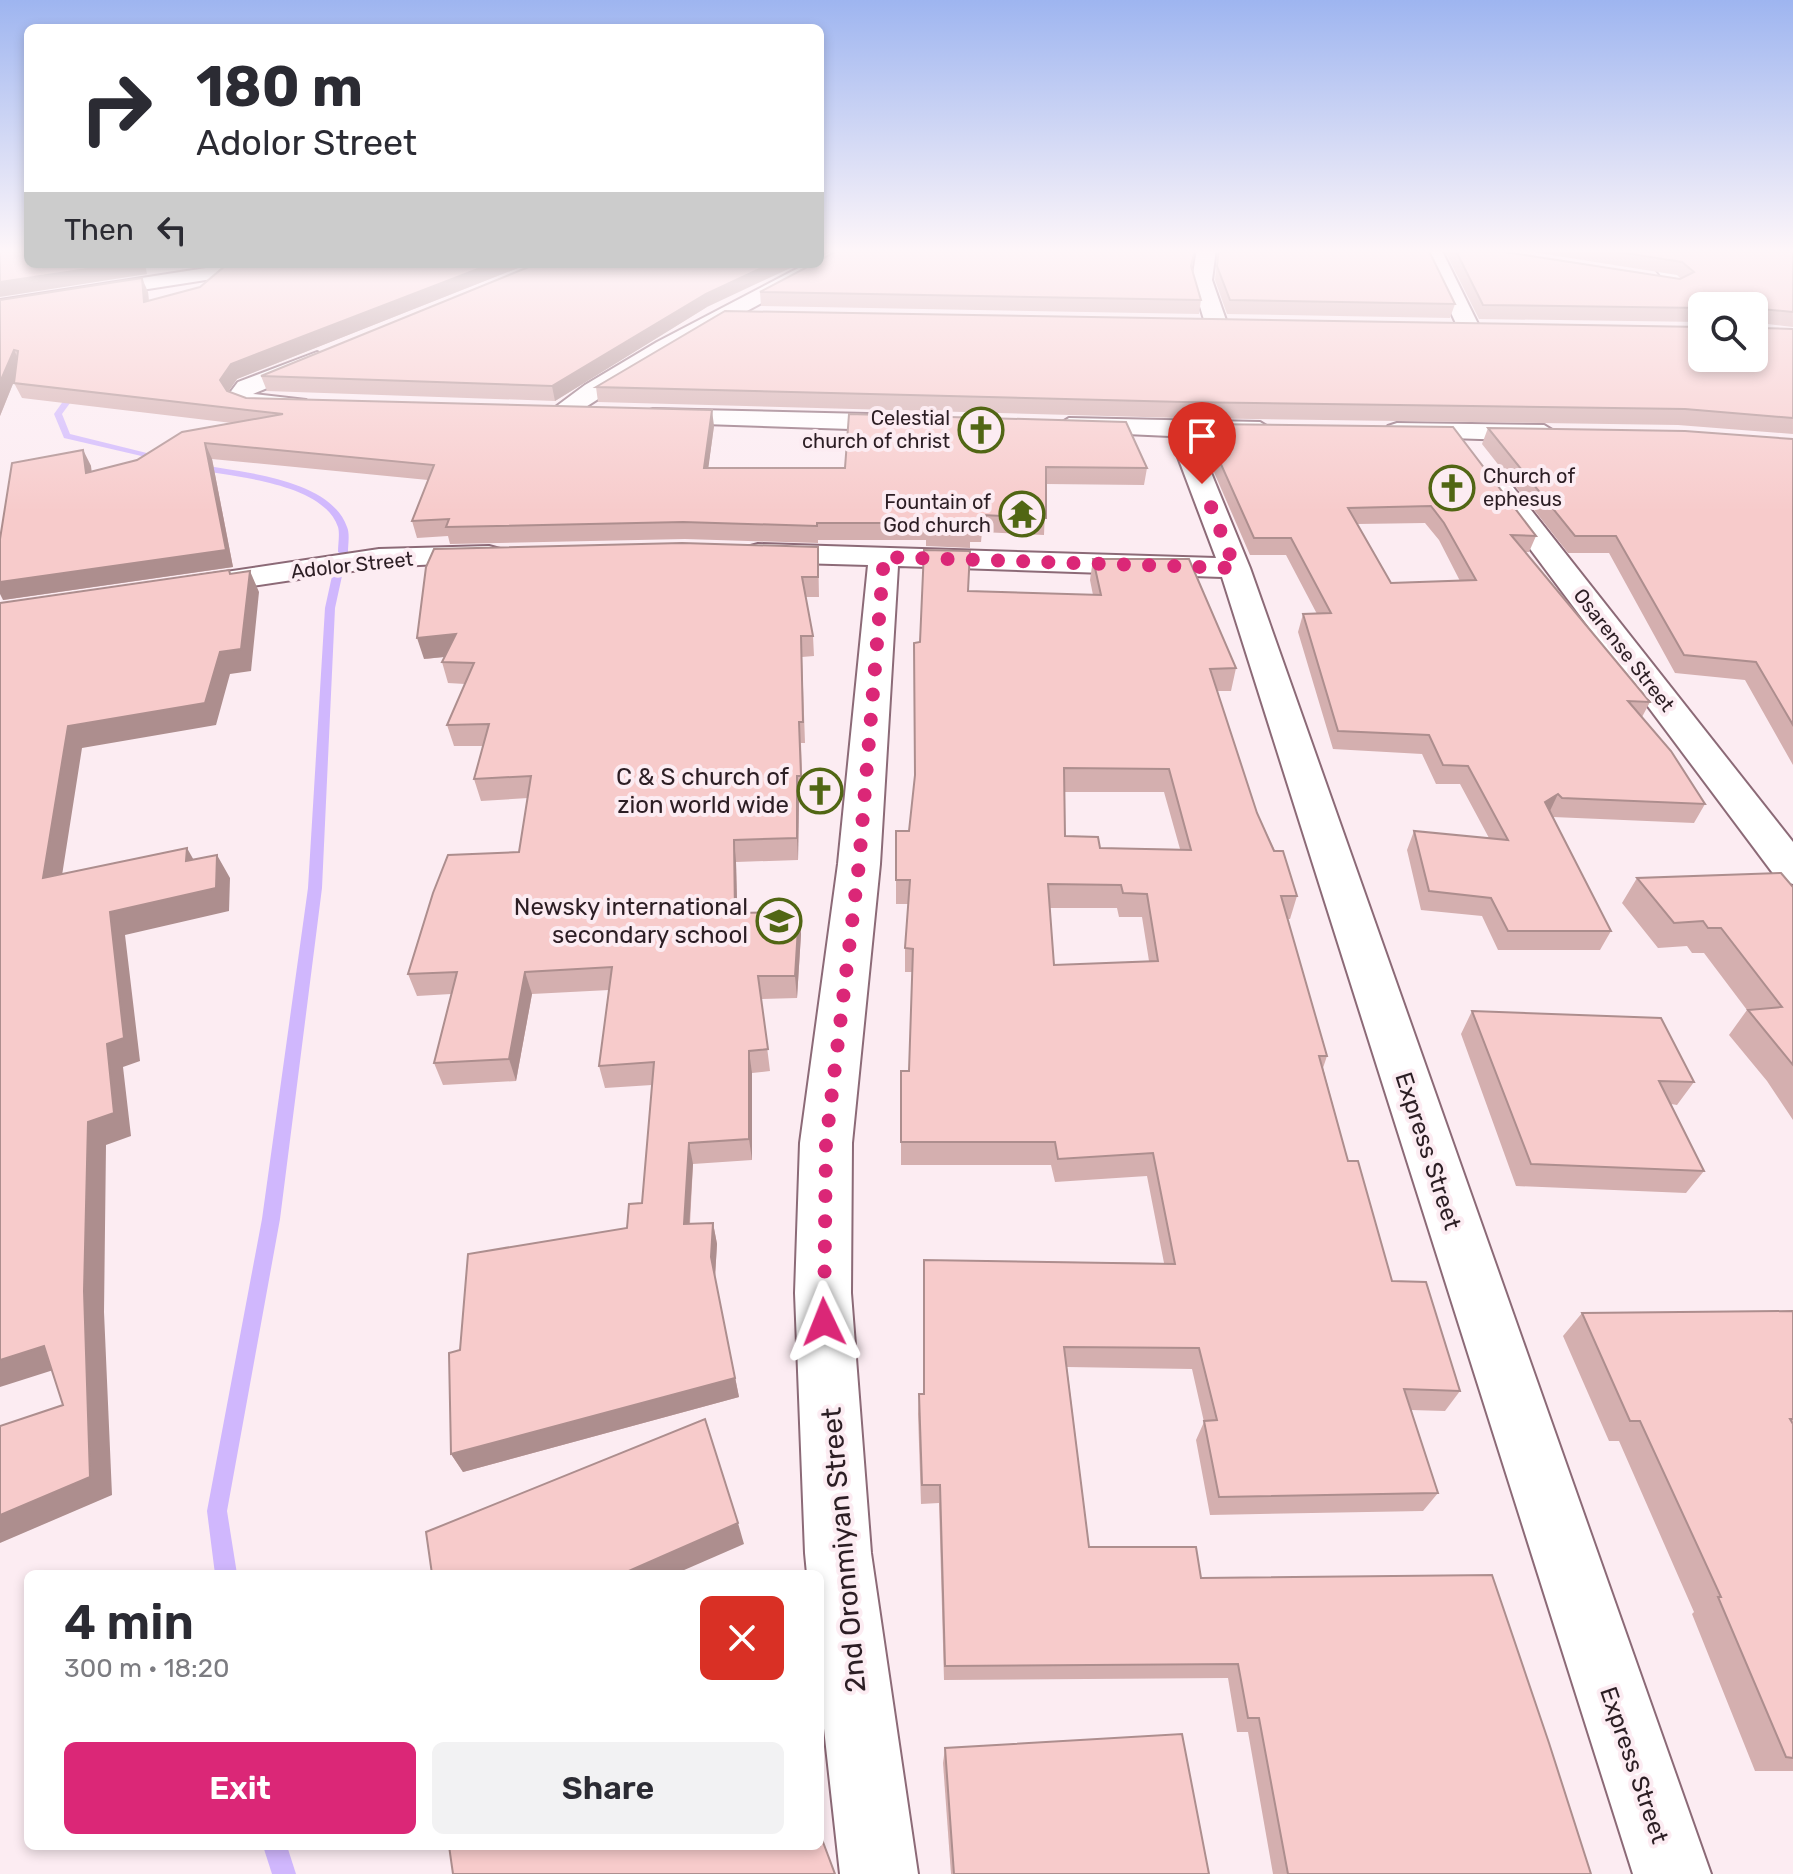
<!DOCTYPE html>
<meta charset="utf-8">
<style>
body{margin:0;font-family:Rubik,sans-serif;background:#f2f2f3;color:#2b2b33;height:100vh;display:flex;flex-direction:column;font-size:30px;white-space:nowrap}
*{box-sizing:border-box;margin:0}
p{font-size:26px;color:#7c7c81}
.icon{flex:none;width:44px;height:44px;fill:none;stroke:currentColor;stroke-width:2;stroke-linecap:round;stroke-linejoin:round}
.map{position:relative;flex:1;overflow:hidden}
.panel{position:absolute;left:24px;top:1570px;width:800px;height:280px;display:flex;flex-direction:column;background:#fff;border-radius:12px;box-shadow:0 4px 12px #0003}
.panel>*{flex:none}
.top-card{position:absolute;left:24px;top:24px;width:800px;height:244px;border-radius:12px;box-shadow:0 4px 12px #0003;background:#fff;color:#2b2b33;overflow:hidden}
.controls{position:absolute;left:1688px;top:292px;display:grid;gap:16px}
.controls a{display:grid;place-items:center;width:80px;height:80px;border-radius:12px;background:#fff;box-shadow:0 4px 12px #0003;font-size:40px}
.pin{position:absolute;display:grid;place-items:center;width:68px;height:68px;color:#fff;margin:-82px -34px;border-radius:50% 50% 50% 0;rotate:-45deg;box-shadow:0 0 8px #0007}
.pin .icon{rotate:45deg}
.me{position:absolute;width:88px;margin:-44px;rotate:358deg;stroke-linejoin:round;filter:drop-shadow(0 0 6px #0008)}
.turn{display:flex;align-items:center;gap:28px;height:168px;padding:0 40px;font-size:36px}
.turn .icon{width:104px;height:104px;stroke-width:2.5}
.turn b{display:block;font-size:56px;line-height:68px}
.then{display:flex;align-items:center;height:76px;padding:0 40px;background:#0003;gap:16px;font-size:30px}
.round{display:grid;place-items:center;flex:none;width:84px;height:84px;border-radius:12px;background:#f2f2f3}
.headline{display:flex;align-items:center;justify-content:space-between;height:136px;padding:0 40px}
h1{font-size:48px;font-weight:600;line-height:60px}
.primary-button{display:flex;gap:16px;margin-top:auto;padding:16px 40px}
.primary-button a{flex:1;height:92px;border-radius:12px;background:#db2777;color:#fff;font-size:32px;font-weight:600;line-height:92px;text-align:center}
.primary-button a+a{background:#f2f2f3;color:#2b2b33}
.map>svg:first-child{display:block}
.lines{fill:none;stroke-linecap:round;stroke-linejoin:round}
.stream{fill:#d0b7fd;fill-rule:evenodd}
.minor-casing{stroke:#8c6a77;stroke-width:4}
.minor{fill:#fff;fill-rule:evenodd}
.wall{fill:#d4afaf;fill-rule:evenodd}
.shaded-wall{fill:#ad8e8e}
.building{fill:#f7cbcb;stroke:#ad8e8e;stroke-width:2;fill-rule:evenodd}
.route{stroke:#db2777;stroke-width:14;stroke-dasharray:0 25.2}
.labels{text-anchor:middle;stroke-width:8;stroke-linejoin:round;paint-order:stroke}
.far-poi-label{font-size:20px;fill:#2c1e24;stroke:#fcecf2;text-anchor:end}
.far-street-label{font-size:20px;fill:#2c1e24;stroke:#fcecf2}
.poi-label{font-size:24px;fill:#2c1e24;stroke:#fcecf2;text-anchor:end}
.street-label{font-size:24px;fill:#2c1e24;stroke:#fcecf2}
.near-street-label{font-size:28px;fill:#2c1e24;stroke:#fcecf2}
</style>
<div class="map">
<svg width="1793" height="1874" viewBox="0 0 1793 1874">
<rect width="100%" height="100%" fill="#fcecf2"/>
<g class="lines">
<g class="stream">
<path d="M74,386L81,388L62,414L70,434L163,457V461L64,438L54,414Z"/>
<path d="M196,464C239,472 330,478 347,527C350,534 348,544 348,552L343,555L338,552C338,544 340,534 338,527C323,482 232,477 193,469L192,467Z"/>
<path d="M337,573L342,576L335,608L322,888L280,1219L227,1511L237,1574H215L207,1511L262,1219L308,888L325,608L332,576Z"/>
<path d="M263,1846H287L296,1874H272Z"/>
</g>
<g class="minor-casing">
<g id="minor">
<path d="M837,249H861L673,351L567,419L558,421L546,414L585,385L657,342L806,264H820V257Z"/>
<path d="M1197,249H1216L1212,280L1227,323L1224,328L1216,329L1205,323L1192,280Z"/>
<path d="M1422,249H1441L1480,328L1477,333L1469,335L1458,328Z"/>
<path d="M1641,249H1660L1706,306H1702V321L1694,320Z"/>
<path d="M232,264H254L238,275L0,312V300Z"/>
<path d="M317,352L328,359L325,364L253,394L306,400L309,405L306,410L242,407L230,400L229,394L238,382Z"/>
<path d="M653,409L909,415L922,423L909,431L644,422L640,417L644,412Z"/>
<path d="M1069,418L1260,422L1273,430L1260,438L1196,436L1250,568L1711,1874H1633L1222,577L898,566L880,864L852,1143L851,1293L871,1553L918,1874H840L820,1692V1574H807L805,1553L795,1293L800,1143L838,864L868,565L758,562L747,559L743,553L747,547L758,544L1216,558L1170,436L1060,431L1056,426Z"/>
<path d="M1397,423L1544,425L1557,433L1544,441L1388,436L1384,431L1388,426Z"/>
<path d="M1499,480L1509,482L1793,842V884L1778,880L1489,494L1485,488L1489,482Z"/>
<path d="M489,546L500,549L504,555L500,561L379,567L192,595L181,593L176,586L181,579L192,577L379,549Z"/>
</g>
</g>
<use href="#minor" class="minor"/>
</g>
<g class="wall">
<path d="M1218,249H1428L1455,304L1450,318L1227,314L1215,280Z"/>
<path d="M1447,249H1486L1681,279L1677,275L1513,249H1793V327L1759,323V328L1793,329V434L1678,425L1180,418L598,402L596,387L1702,358L1754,306H1702V322L1479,319L1446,253Z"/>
<path d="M235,264H528L237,379L228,392L246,398L714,426L708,468H845L849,414L1147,468L1144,485L1046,484L1044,535L982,532L981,542H970V548L926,546V540H818V543L685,539L450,544L448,536L417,538L412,521L428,480L212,459L233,567L3,600L83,450L91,466V472L137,460L232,423L22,398L14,383V381L0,416V300L148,292L149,301L200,287Z"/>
<path d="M1192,268L1201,300L1199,314L761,306L760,292Z"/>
<path d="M707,307L555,401L267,391L261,376Z"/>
<path d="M1203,424L1536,536L1529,552H1525L1650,702L1642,717L1705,804L1694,823L1553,817L1611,931L1600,950H1498L1482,916L1421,910L1407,850L1414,831L1489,838L1460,784H1436L1422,754L1333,749L1298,632L1303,614H1317L1286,555H1250L1200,440ZM1425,523L1439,540L1460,581L1391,583L1357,524Z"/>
<path d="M1488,428L1793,439V765L1745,680L1675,673L1609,553H1568L1482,444Z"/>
<path d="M818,547L819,597H805L813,636L814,656L802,657L805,743H801L803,798H799L798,860L736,862L737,913L799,912L801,934L797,998L761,999L770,1071L752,1073V1160L693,1164L690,1224L713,1223L717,1244L715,1277L739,1397L463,1472L451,1454L460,1350L627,1228L642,1203L652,1085L605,1088L599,1066L609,990L532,994L516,1081L443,1085L434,1063L451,994L417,996L408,974L519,852L528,798L481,801L474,779L483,746H454L447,725L465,684L448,683L442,662L445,657L424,659Z"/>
<path d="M1093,559L1236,668L1231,691H1217L1257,813L1297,896L1290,919H1287L1327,1056L1323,1068L1348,1161L1392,1281L1460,1391L1445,1411L1411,1410L1438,1493L1423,1511L1210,1515L1196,1440L1204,1422L1192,1369L1067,1367L1089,1547L1201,1578L1591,1874H1273L1248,1732H1237L1228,1678L944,1680L939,1503L921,1504L918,1414L919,1394H923L924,1260L1164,1263L1147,1176L1055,1182L1051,1165H901V1071H909L912,972H905V948L908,904H896V831H909L915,779L920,642L968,591L1093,595L1090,580ZM1064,792H1164L1180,849L1100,848L1065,836ZM1050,908H1117L1119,917H1142L1149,961L1054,965Z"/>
<path d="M1637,878L1793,887V1120L1767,1081L1729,1035L1747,1010L1704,953H1692L1687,946L1658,948L1622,903Z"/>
<path d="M1472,1011L1694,1082L1677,1105L1671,1104L1704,1171L1686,1193L1516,1186L1461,1034Z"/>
<path d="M1793,1311V1771H1755L1692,1614L1694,1612L1619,1441H1609L1563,1336L1582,1313Z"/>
<path d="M945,1748L1209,1874H951L943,1763Z"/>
</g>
<g class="shaded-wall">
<path d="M820,249H830L820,254Z"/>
<path d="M121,264H145L147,274L0,297V282Z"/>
<path d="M491,264H528L237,379L226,395L220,380L231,364Z"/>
<path d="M770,264H799L707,307L555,401L552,386L706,294Z"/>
<path d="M142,278L148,292L150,316L144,302Z"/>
<path d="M14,350L21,364L0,416V382Z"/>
<path d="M712,410L714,426L706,485L704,468Z"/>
<path d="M205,443L212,459L233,567L3,600L0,594V582Z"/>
<path d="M83,450L91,466L94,489L86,473Z"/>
<path d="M250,571L259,592L251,671L230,674L216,725L82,748L58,901L43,878L68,726L220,652Z"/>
<path d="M456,634L462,655L424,659L417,638Z"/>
<path d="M797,776L799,798L798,860L797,838Z"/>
<path d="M1558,794L1549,813L1545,802Z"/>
<path d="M734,840L736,862L738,935L735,913Z"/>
<path d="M187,848L200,871L186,861Z"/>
<path d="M217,855L230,878L229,911L125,935L140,1061L123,1067L131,1136L106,1145L104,1312L112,1495L0,1543V1515L90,1477L84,1291L88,1122L107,1044L110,912Z"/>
<path d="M799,912L801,934L797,998L795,976Z"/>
<path d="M525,972L532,994L516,1081L509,1059Z"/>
<path d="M749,1051L752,1073V1160L749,1139Z"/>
<path d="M689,1143L693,1164L688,1245L684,1224Z"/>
<path d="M713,1223L717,1244L715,1277L739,1397L463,1472L451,1454L711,1257Z"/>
<path d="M44,1346L66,1366L0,1387V1360Z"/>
<path d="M738,1523L744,1544L675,1574H622Z"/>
</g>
<g class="building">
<path d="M0,249H28V264H121L0,282Z"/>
<path d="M840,249H1195L1191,266L1201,300L760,292L813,264H820V260Z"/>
<path d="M1219,249H1428L1455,304L1230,300L1217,266Z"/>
<path d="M1455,249H1486L1680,279L1694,272L1682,262L1600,249H1793V312L1761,309L1759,328L1793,329V418L1685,409L1183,402L596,387L725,311L1702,327V358H1754V306H1702V308L1483,305Z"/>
<path d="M235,264H491L231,364L220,380L227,391L246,398L712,410L704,468H845L849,414L1126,422L1147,468L1046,467V518L983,515L982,525H971V530L927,529V523H817V526L683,522L446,527L449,519L412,521L434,465L205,443L226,550L0,582V539L12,463L83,450L86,473L137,460L182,432L283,414L14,383L18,351L14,350L0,382V300L142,278L144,302L200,287L225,266Z"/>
<path d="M536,264H770L706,294L552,386L261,376Z"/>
<path d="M1203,424L1453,427L1536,536L1511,535L1650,702L1628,701L1671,751L1705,804L1562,798L1558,794L1545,802L1611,931H1508L1491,898L1429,891L1414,831L1508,840L1468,766L1443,765L1429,735L1338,731L1303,614L1331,613L1291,538H1254ZM1431,506L1444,523L1476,580L1391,583L1348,508Z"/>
<path d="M1488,428L1685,431L1793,439V725L1756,662L1684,655L1616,536H1575Z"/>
<path d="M682,543L818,547V577H802L813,636H801L803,722H799L801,776H797V838L734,840L735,913L799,912L795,976H758L768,1049L749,1051V1139L689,1143L684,1224L713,1223L711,1257L735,1378L451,1454L449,1353L460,1350L468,1254L627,1228L629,1204L642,1203L654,1062L599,1066L612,967L525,972L509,1059L434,1063L457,972L408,974L433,893L448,855L519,852L531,776L474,779L489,724L447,725L474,663L442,662L456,634L417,638L426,567L434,549Z"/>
<path d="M924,550L970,551L968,591L1101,595L1093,559H1189L1236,668L1210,669L1257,813L1274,851H1283L1297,896H1281L1327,1056H1319L1348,1161H1358L1392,1281L1426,1282L1460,1391L1404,1389L1438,1493L1219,1497L1204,1421L1217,1420L1199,1348L1064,1347L1089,1547H1196L1201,1578L1492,1575L1549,1743L1591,1874H1288L1259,1718H1248L1238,1664L945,1666L940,1485H922L919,1394H924V1260L1175,1264L1153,1153L1058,1159L1055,1142H901V1071H909L913,949L905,948L910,880H896V831H909L915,775L914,643L920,642ZM1064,768L1169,769L1191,850L1100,848L1098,837L1065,836ZM1048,884L1121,885L1123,893L1147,894L1158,961L1054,965Z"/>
<path d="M229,570L230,574L250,571L241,649L220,652L205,703L68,726L43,878L187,848L186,861L217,855L216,888L110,912L124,1038L107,1044L114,1113L88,1122L84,1291L90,1477L0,1515V1426L63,1405L44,1346L0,1360V603Z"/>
<path d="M1781,873L1793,887V1065L1748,1010L1782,1007L1721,928H1708L1703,921L1674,923L1637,878Z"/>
<path d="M1472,1011L1661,1018L1694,1082L1659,1081L1704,1171L1531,1164Z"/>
<path d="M1793,1311V1419H1790L1793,1424V1758L1786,1757L1718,1597H1721L1640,1421H1630L1582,1313Z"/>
<path d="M705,1419L738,1523L622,1574H432L426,1532Z"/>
<path d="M1182,1734L1209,1874H954L945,1748Z"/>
<path d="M820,1834L835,1874H453L449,1846H820Z"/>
</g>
<linearGradient id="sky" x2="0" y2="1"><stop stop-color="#9eb5f0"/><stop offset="0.49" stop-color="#fef6f9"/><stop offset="1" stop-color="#fef6f9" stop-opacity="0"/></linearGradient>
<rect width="1793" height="512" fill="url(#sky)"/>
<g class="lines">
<path class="route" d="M824,1322L826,1143L859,864L884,557L1235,568L1202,484"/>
</g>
<defs>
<g id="church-ring" transform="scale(2.3)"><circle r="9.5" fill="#fcecf2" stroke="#516614" stroke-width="1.5"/><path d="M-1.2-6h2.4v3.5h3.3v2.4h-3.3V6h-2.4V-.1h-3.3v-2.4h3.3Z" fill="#516614"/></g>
<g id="temple-ring" transform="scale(2.3)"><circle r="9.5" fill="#fcecf2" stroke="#516614" stroke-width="1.5"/><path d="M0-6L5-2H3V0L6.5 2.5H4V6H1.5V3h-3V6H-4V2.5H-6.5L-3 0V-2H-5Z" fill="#516614"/></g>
<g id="school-ring" transform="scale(2.3)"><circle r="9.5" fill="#fcecf2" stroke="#516614" stroke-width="1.5"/><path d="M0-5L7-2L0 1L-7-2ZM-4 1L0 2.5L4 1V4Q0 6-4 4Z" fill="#516614"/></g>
</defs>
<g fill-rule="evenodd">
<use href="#church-ring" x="981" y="430"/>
<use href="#church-ring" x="1452" y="488"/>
<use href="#temple-ring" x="1022" y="514"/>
<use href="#church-ring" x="820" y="791"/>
<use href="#school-ring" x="779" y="921"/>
</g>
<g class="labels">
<g class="far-poi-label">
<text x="950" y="425">Celestial<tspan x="950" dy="23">church of christ</tspan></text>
<text x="1483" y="483" text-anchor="start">Church of<tspan x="1483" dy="23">ephesus</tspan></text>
<text x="991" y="509">Fountain of<tspan x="991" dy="23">God church</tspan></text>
</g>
<g class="far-street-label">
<text transform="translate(352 565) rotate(-6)" y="7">Adolor Street</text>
<text transform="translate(1624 650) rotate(52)" y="7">Osarense Street</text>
</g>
<g class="poi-label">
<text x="789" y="785">C &amp; S church of<tspan x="789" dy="28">zion world wide</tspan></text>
<text x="748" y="915">Newsky international<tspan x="748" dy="28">secondary school</tspan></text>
</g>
<g class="street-label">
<text transform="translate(1428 1151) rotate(72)" y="8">Express Street</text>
<text transform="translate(1634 1765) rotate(71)" y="8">Express Street</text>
</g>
<g class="near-street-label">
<text transform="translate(843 1550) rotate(-95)" y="10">2nd Oronmiyan Street</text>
</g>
</g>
</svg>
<div class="controls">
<a><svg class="icon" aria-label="search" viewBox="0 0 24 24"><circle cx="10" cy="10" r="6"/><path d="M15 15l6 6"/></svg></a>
</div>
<div class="pin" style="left:1202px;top:484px;background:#d93025"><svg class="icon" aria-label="arrive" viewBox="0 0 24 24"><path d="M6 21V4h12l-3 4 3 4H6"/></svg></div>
<svg class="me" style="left:824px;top:1322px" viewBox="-20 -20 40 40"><path d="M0-17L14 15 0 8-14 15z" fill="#db2777" stroke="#fff" stroke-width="4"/></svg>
<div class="top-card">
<div class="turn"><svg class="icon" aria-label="right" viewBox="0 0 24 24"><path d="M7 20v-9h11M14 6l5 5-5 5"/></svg><div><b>180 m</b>Adolor Street</div></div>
<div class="then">Then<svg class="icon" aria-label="left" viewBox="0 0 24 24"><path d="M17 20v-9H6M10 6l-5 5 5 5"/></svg></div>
</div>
<section class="panel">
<div class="headline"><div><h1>4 min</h1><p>300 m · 18:20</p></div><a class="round" style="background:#d93025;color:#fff"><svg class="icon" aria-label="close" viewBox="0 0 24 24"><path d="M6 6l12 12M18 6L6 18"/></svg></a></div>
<div class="primary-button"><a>Exit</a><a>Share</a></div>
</section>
</div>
